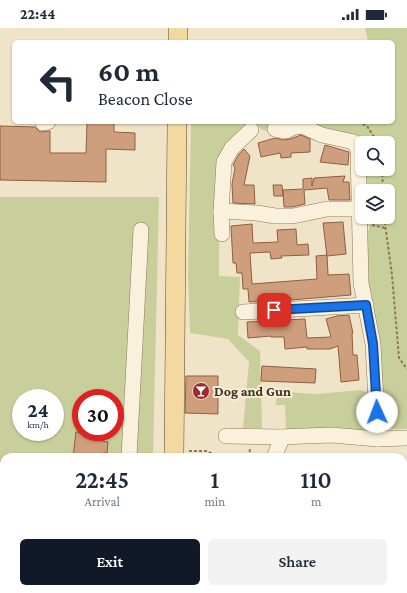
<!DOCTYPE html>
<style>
body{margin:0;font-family:"Crimson Pro",serif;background:#f2f2f3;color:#1f2937;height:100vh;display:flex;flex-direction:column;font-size:15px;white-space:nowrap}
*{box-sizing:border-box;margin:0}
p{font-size:13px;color:#747a83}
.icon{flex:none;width:22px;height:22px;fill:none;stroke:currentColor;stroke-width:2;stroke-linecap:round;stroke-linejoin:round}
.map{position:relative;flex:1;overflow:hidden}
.drawer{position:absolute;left:0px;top:425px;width:407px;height:140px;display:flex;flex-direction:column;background:#fff;border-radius:12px 12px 0 0;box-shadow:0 1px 3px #0004}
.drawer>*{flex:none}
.top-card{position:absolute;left:12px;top:12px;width:383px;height:84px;border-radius:6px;box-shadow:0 1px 3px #0004;background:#fff;color:#1f2937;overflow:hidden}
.controls{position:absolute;left:355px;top:108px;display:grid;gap:8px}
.controls a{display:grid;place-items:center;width:40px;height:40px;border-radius:6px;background:#fff;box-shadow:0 1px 3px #0004;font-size:20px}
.speed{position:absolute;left:12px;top:361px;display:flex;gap:8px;font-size:20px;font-weight:700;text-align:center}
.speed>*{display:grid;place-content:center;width:52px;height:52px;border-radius:50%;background:#fff;box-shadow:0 1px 3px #0004;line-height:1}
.speed small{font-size:10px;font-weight:400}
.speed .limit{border:6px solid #d22;background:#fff;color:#111}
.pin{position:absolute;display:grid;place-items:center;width:34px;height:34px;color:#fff;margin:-17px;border-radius:8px;box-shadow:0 2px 6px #0006}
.me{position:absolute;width:44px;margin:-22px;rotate:358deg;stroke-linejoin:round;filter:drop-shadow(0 0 3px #0008)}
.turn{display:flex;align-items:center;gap:14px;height:84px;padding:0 20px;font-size:18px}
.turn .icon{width:52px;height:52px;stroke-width:2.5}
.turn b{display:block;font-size:28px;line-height:34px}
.eta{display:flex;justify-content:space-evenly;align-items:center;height:68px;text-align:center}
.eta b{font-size:24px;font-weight:600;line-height:28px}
.action{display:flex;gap:8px;margin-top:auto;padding:8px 20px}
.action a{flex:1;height:46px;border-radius:6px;background:#111827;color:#fff;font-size:16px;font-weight:600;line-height:46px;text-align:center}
.action a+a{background:#f2f2f3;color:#1f2937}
.status{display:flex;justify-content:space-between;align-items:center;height:28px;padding:0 20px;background:#fff;direction:ltr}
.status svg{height:11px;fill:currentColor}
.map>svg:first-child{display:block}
.green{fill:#c9cf9b;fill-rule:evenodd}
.building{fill:#cf9f7d;stroke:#8d5f41}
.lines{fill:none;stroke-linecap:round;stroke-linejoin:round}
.minor-casing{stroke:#8d765c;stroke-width:16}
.major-casing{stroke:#5b4430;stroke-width:20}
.path{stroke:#8d765c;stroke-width:2;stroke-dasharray:3 2;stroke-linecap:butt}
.minor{stroke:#faf1dc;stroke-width:15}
.major{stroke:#f3d9a0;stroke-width:19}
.route-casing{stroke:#114b97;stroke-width:10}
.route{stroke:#1a73e8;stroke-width:7}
.labels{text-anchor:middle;stroke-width:4;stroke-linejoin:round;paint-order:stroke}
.poi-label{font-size:14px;font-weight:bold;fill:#3d2e20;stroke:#f7eed8;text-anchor:start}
</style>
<div class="status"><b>22:44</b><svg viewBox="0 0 49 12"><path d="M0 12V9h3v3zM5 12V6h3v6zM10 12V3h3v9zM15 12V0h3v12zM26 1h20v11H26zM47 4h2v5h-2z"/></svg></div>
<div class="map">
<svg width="407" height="565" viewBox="0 0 407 565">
<rect width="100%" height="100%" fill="#f0e4c8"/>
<g class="green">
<path d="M365,0H407V401H391L387,398L384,370H381L370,276L365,202H369V189H388V163H368L366,141H388V115C371,115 352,117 340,103L271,104L262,102L256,96L252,95L249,96L218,134L215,155L214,209H219V248L240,249L238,307L260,323L262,400H243L249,334L228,311L190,305L188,248L191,94H393V14H368Z"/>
<path d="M0,169H159L153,429H4V459H0ZM21,370H55V404H21ZM81,370H115V404H81Z"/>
<path d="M361,362L367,365L369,404L286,401L285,377H276L277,366L288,364L316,366Z"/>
<path d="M295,561H387L385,565H295Z"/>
</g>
<g class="building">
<path d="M87,94H114V104L135,105V122L106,121V154L0,152V98L35,99L40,104L50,103V125H86Z"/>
<path d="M301,107L310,111V124L291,125V129L281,130L280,125L261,129L258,115L275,110L284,112L290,111Z"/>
<path d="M325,117L349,124L348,137L320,134Z"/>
<path d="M244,121L250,128L244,157H254L255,176L233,175L232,156L235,140L233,137L239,126Z"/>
<path d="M345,148L343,154H349L350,172H329L327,160L304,162L305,176L292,179H284L283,162L303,161V151L312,150V158L314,150Z"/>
<path d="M273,157H282L283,168H274Z"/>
<path d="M343,194L346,226L327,228L323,195Z"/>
<path d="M252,196L253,215L278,214L277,202L296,201L297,217L308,216L309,227L281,228L282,230L271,231L270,224L250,225L252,256L317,251L316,228L327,227L328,247L349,246L351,267L291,272V270L266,271V273L249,274L248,261H243L242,245H237L236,235H233L231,198Z"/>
<path d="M349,287L353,305H352L353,327H357L359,352L341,354L338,318L330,321H307V319L285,321L284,309H271V308L248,310L247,294L305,291L307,310L331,309L326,291L337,288Z"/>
<path d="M262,338L316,341L315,355L261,353Z"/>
<path d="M186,348H218V386L185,385Z"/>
<path d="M76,404H103L102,413L108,414L107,425H103L102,429H73Z"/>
</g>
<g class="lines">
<g class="minor-casing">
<g id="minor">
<path d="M43,95L48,94"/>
<path d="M275,101L286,103L294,99L302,98L322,107L354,114L358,122L361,255L373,316L378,411"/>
<path d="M251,102L232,120L224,134L221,183L257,185L275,188H293L327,181H360"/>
<path d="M221,183L222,206"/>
<path d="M243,284L366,277"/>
<path d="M226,408L280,409L331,407L378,411L407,410"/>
<path d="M129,429L141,202"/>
<path d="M274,429L280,415V409"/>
<path d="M391,564V565"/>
</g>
</g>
<g class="major-casing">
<g id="major">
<path d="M178,14V0"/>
<path d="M174,429L177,94"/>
<path d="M171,565V561"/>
</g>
</g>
<g class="path">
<path d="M358,94L367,98L378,115"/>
<path d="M382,141L383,163"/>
<path d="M384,189L392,247L399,330L407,341"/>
<path d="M372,197L385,200"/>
<path d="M189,423H206L221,429"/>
<path d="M249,429L250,420"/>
<path d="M403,462H407"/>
<path d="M403,493L407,492"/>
<path d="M321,561L322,565"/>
</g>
<use href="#minor" class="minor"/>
<use href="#major" class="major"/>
</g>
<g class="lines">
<g class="route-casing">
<path id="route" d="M274,282L366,277L373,316L377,384"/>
</g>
<use href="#route" class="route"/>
</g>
<defs>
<g id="bar-disc" transform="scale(0.9)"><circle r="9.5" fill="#9e2a2b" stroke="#f7eed8"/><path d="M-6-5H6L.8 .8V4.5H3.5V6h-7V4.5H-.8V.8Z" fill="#fff"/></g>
</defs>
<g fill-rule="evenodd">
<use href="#bar-disc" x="201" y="363"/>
</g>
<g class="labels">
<g class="poi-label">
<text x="214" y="368">Dog and Gun</text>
</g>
</g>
</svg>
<div class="controls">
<a><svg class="icon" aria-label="search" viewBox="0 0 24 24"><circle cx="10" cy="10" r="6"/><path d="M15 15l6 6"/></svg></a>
<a><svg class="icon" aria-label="layers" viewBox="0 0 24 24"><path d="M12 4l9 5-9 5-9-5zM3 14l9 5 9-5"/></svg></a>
</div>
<div class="speed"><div>24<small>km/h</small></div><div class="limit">30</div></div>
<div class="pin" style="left:274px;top:282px;background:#d93025"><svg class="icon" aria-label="arrive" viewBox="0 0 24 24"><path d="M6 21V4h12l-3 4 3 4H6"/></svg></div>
<svg class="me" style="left:377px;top:384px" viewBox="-20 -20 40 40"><circle r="19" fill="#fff"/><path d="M0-13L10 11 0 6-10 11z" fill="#1a73e8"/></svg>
<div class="top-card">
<div class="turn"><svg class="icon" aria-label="left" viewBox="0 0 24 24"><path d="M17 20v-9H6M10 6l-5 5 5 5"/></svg><div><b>60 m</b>Beacon Close</div></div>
</div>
<section class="drawer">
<div class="eta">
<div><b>22:45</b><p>Arrival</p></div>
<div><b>1</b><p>min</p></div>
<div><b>110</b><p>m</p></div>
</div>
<div class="action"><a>Exit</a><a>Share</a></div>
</section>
</div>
